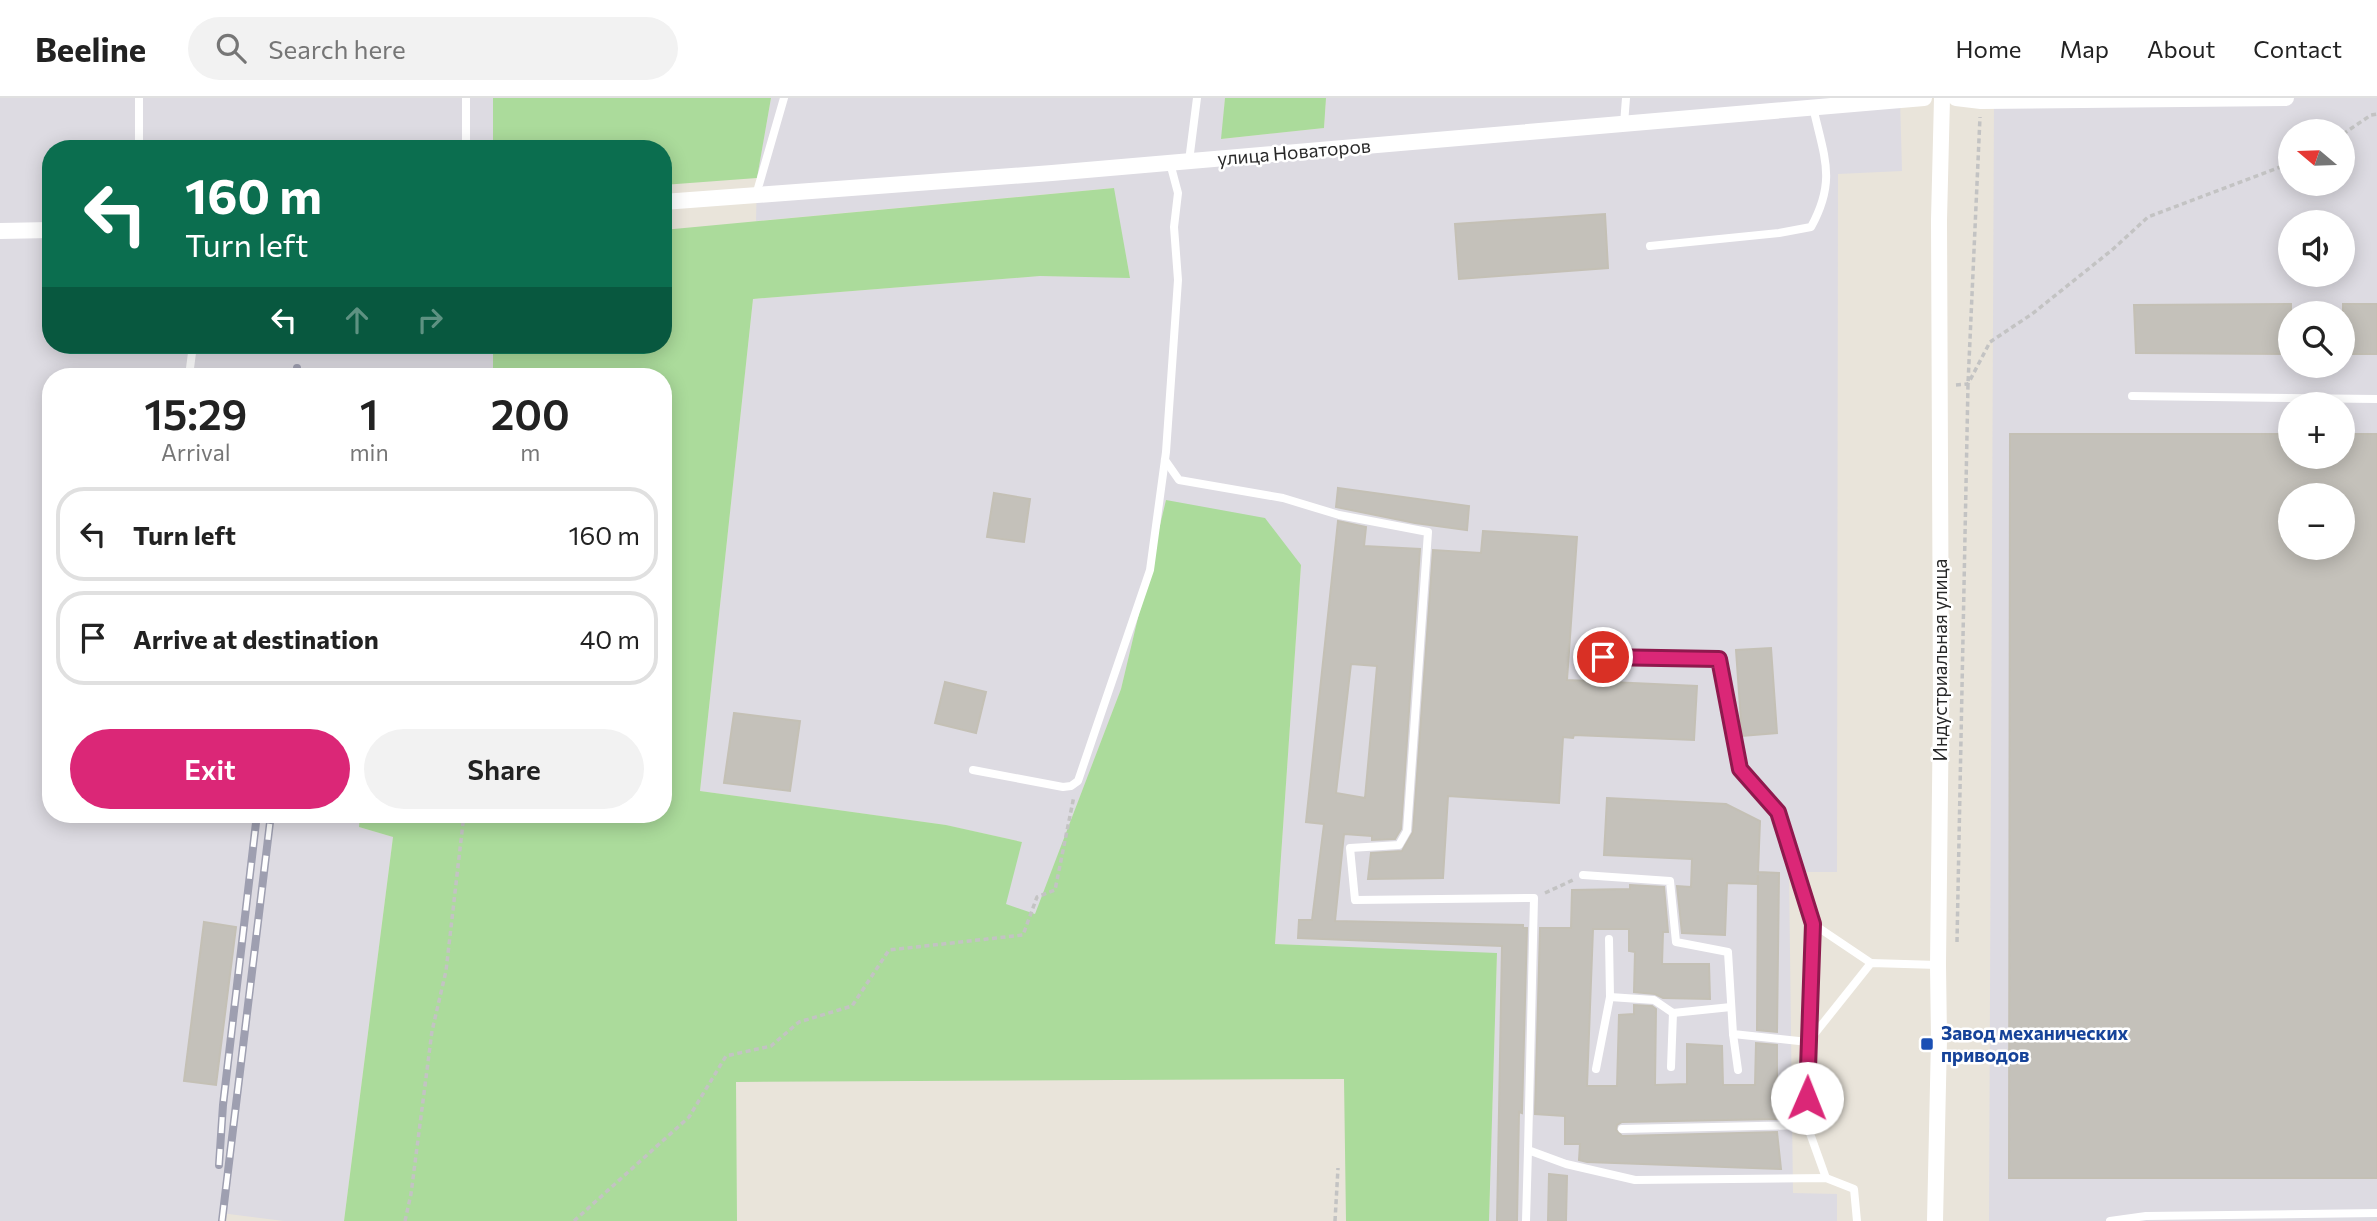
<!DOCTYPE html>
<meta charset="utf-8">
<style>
body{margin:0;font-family:Commissioner,sans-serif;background:#f2f2f2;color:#222;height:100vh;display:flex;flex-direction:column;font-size:26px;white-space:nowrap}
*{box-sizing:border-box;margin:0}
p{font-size:23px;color:#767676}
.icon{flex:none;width:38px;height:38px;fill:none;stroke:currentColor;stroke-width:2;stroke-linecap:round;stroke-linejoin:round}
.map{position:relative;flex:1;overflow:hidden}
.sheet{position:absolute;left:42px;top:270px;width:630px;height:455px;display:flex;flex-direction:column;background:#fff;border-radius:28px;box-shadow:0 4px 18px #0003}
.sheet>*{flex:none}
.guide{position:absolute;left:42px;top:42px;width:630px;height:214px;border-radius:28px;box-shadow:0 4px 18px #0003;background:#0b6e4f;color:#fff;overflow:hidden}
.needle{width:46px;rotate:289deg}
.tools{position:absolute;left:2278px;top:21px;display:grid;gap:14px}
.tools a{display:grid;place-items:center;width:77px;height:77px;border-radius:50%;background:#fff;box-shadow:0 4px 18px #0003;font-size:35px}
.pin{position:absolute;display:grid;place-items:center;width:60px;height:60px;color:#fff;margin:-30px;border:4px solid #fff;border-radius:50%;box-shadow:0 2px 7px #0007}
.me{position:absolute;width:77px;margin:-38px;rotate:1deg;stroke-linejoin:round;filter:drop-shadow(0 0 5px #0008)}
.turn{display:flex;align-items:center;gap:24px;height:147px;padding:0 28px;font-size:32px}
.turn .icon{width:91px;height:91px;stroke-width:2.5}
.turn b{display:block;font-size:49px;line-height:60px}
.lanes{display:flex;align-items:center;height:66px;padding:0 28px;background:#0003;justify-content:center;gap:35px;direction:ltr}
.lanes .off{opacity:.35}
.eta{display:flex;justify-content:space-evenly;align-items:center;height:119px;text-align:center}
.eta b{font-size:42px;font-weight:600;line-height:49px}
.cta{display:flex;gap:14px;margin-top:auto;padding:14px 28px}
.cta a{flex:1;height:80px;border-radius:42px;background:#db2777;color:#fff;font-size:28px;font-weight:600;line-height:80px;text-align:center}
.cta a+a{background:#f2f2f2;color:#222}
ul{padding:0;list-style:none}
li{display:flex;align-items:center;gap:21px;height:94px;margin:0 14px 10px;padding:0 14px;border:4px solid #e0e0e0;border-radius:28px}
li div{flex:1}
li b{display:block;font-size:26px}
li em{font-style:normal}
header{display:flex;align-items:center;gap:42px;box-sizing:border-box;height:98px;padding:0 35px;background:#fff;border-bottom:2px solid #e0e0e0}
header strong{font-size:33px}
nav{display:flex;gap:38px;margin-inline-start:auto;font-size:24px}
.search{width:490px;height:63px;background:#f2f2f2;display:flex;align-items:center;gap:18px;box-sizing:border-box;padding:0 24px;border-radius:38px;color:#767676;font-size:26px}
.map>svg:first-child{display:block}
.industrial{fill:#dddbe2;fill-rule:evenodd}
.green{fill:#abdb9b}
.building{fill:#c4c1ba;stroke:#c4c0b5;stroke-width:2;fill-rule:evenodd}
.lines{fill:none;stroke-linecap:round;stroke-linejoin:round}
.path{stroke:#c3c3c3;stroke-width:3.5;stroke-dasharray:5 3.5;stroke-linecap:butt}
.lane{stroke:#fff;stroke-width:8}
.street{stroke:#fff;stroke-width:16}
.rail-casing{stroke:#9e9fb0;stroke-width:8}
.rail{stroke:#fff;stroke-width:5;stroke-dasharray:16;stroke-linecap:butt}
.route-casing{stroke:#8e194d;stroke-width:18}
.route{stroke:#db2777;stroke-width:12}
.transit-dot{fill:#1a4fb4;stroke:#fff;stroke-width:2.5}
.labels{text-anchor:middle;stroke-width:5;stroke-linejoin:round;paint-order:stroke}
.street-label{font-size:19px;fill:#282828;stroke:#fff}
.transit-label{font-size:19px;font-weight:bold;fill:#164399;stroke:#fff;text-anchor:start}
</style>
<header>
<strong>Beeline</strong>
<div class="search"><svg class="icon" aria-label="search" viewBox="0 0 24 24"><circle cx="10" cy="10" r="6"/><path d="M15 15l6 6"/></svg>Search here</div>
<nav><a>Home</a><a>Map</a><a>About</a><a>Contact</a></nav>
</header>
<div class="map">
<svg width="2377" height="1123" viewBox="0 0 2377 1123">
<rect width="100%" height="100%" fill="#e9e4da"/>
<g class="industrial">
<path d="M0,0H493V51H51V247H493V278H51V716H360L359,729L393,739L344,1123H284L221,1115L219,1123H0Z"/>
<path d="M771,0H1225L1222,41L1324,30L1326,0H1900L1902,73L1838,76L1837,774H1789L1793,1095L1837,1096V1123H1489L1497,856L1275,846L1301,467L1166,402L1121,591L1035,817L1005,806L1022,744L945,727L700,693L753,201L1040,178L1130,179L1113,90L756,123L757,80Z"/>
<path d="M1994,0H2377V1123H1989ZM2291,33H2343V86H2291ZM2291,124H2343V177H2291ZM2291,215H2343V268H2291ZM2291,306H2343V359H2291ZM2291,397H2343V450H2291Z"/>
</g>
<g class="green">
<path d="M493,0H771L757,80L663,87V51H493Z"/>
<path d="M1225,0H1326L1324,30L1221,41Z"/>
<path d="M1114,90L1130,180L1040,178L753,201L700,693L946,727L1022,744L1006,806L1035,816L1121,591L1166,402L1265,420L1301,467L1275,846L1497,855L1489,1123H1346L1344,981L736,984L737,1123H344L393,739L359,729L360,716H663V278H493V247H663V132Z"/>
</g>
<g class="building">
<path d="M1605,116L1608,170L1459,181L1455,126Z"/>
<path d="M2291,206V256L2136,255L2134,207Z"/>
<rect x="2343" y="206" width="34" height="50"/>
<path d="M2010,336H2291V359H2343V336H2377V1080H2009ZM2291,397H2343V450H2291Z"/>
<path d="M1338,390L1469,408L1467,432L1415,425L1336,409Z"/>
<path d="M994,395L1030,401L1024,444L987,439Z"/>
<path d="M1338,423L1366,429L1364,448L1420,451L1401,731L1395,741L1372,742V738L1344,736L1335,823L1523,827V830H1527L1522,1015L1519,1014L1517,1123H1497L1502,848L1298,840L1299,822H1312L1324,726L1306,724ZM1351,566L1377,568L1365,700L1336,695Z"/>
<path d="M1483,433L1577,439L1567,582L1697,588L1694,642L1574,637L1573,640L1563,639L1559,705L1448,698L1443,780L1368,781L1371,755L1402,753L1413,734L1433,452L1481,455Z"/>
<path d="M1771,550L1777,635L1742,638L1736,552Z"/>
<path d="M945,584L986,594L976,635L935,625Z"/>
<path d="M734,615L800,623L790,693L724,685Z"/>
<path d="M1607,700L1726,706L1760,723L1758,774L1779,775L1777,934L1757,932L1758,777L1757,786L1727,785L1725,837L1682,835L1677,788L1691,789L1692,761L1604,757Z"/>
<path d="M1630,787L1664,789L1668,834H1663L1662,866H1709L1710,901L1663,900L1655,896L1634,894L1635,854L1629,853V831H1593L1587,988H1617L1619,917L1634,916V907L1652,908L1656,911L1655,987L1687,986V946L1722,948L1723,987H1755L1756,945L1777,947V1021L1622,1024L1617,1027L1616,1032L1622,1038L1777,1034L1781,1071L1587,1064L1579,1062L1580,1046H1565V1018L1535,1016L1540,830H1571L1572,792L1630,791Z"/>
<path d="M204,824L236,829L216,987L184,983Z"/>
<path d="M1549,1076L1567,1078L1566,1123H1548Z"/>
</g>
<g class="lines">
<g class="path">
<path d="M2343,36L2371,17L2377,16"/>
<path d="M1956,287L1968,286L1990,244L2032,216L2112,152L2148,119L2291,65"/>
<path d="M1545,795L1573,782"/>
<path d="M1957,844L1968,286L1980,19"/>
<path d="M405,1123L411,1096L432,933L446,873L464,716"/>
<path d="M574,1123L689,1019L726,958L771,948L799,924L852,908L889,852L1023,837L1037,799L1055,792L1074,698"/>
<path d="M1335,1123L1338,1070"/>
</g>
<g class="lane">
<path d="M139,0V51"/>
<path d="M466,0V51"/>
<path d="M1624,26L1626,0"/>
<path d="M1189,63L1197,0"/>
<path d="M756,97L784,0"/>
<path d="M1650,148L1779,135L1811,129C1837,82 1824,59 1813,9"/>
<path d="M189,278L193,247"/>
<path d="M2132,298L2377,301"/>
<path d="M1165,362L1179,382L1283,400L1339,417L1428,434L1407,733L1399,747L1350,750L1355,802L1534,800L1528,1052L1566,1066L1635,1082L1826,1080L1854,1091L1857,1123"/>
<path d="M1603,559L1719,561L1740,671L1778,714L1813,826L1871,865"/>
<path d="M973,672L1063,689L1071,688L1078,683L1150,472L1166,354L1178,182L1174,129L1178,95L1170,65"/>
<path d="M1583,777L1670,783L1676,844L1728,854L1733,936L1808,944L1813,826"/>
<path d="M1609,841L1610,899"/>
<path d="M1733,936L1738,972"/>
<path d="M1671,969L1673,915"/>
<path d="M1596,971L1610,899L1654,902L1673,915L1731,909"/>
<path d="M1622,1031L1807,1027"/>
<path d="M1826,1080L1807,1027L1808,944L1871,865L1938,867"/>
<path d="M1526,1123L1528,1052"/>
<path d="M2110,1123L2146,1118L2377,1115"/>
</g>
<g class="street">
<path d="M1956,0L1981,3L2286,0"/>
<path d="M663,104L1052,75L1924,0"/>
<path d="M0,133L51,132"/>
<path d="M1935,1123L1939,941L1938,867L1941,604L1939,122L1942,0"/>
</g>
<g class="rail-casing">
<g id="rail">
<path d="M297,270V278"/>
<path d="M219,1067L223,1007L257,716"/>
<path d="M222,1123L271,716"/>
</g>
</g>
<use href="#rail" class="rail"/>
</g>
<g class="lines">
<g class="route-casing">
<path id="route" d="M1603,559L1719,561L1740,671L1778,714L1813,826L1807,1000"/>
</g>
<use href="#route" class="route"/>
</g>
<rect class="transit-dot" x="1920" y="939" width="14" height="14" rx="3.5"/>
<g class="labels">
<g class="street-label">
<text transform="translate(1294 54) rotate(-5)" y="7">улица Новаторов</text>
<text transform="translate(1940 562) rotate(-90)" y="7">Индустриальная улица</text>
</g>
<g class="transit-label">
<text x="1941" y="942">Завод механических<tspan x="1941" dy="22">приводов</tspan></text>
</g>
</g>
</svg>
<div class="tools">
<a><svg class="needle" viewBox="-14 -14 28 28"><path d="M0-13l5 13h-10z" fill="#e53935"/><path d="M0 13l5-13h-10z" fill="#767676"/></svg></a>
<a><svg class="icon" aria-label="sound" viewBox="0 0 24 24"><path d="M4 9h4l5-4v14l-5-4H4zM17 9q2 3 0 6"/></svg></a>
<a><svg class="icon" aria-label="search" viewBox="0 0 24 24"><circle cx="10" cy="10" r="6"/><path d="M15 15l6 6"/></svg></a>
<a>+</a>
<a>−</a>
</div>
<div class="pin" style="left:1603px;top:559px;background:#d93025"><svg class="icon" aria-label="arrive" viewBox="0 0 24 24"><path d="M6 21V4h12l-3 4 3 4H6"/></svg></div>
<svg class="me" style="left:1807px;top:1000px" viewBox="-20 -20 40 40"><circle r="19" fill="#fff"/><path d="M0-13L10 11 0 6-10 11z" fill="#db2777"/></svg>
<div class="guide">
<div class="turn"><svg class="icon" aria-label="left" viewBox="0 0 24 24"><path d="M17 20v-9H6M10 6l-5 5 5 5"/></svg><div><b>160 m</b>Turn left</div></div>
<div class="lanes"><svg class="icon" aria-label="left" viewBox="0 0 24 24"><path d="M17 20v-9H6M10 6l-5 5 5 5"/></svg><svg class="icon off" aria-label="ahead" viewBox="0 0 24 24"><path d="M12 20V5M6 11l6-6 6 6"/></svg><svg class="icon off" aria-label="right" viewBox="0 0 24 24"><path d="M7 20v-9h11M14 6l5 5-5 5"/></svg></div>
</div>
<section class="sheet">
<div class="eta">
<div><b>15:29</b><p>Arrival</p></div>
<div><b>1</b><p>min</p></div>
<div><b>200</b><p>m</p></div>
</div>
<ul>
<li><svg class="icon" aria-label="left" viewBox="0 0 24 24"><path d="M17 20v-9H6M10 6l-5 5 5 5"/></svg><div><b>Turn left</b></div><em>160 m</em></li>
<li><svg class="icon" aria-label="arrive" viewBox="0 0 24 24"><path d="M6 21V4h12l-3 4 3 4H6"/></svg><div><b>Arrive at destination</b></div><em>40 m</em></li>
</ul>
<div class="cta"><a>Exit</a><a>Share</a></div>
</section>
</div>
